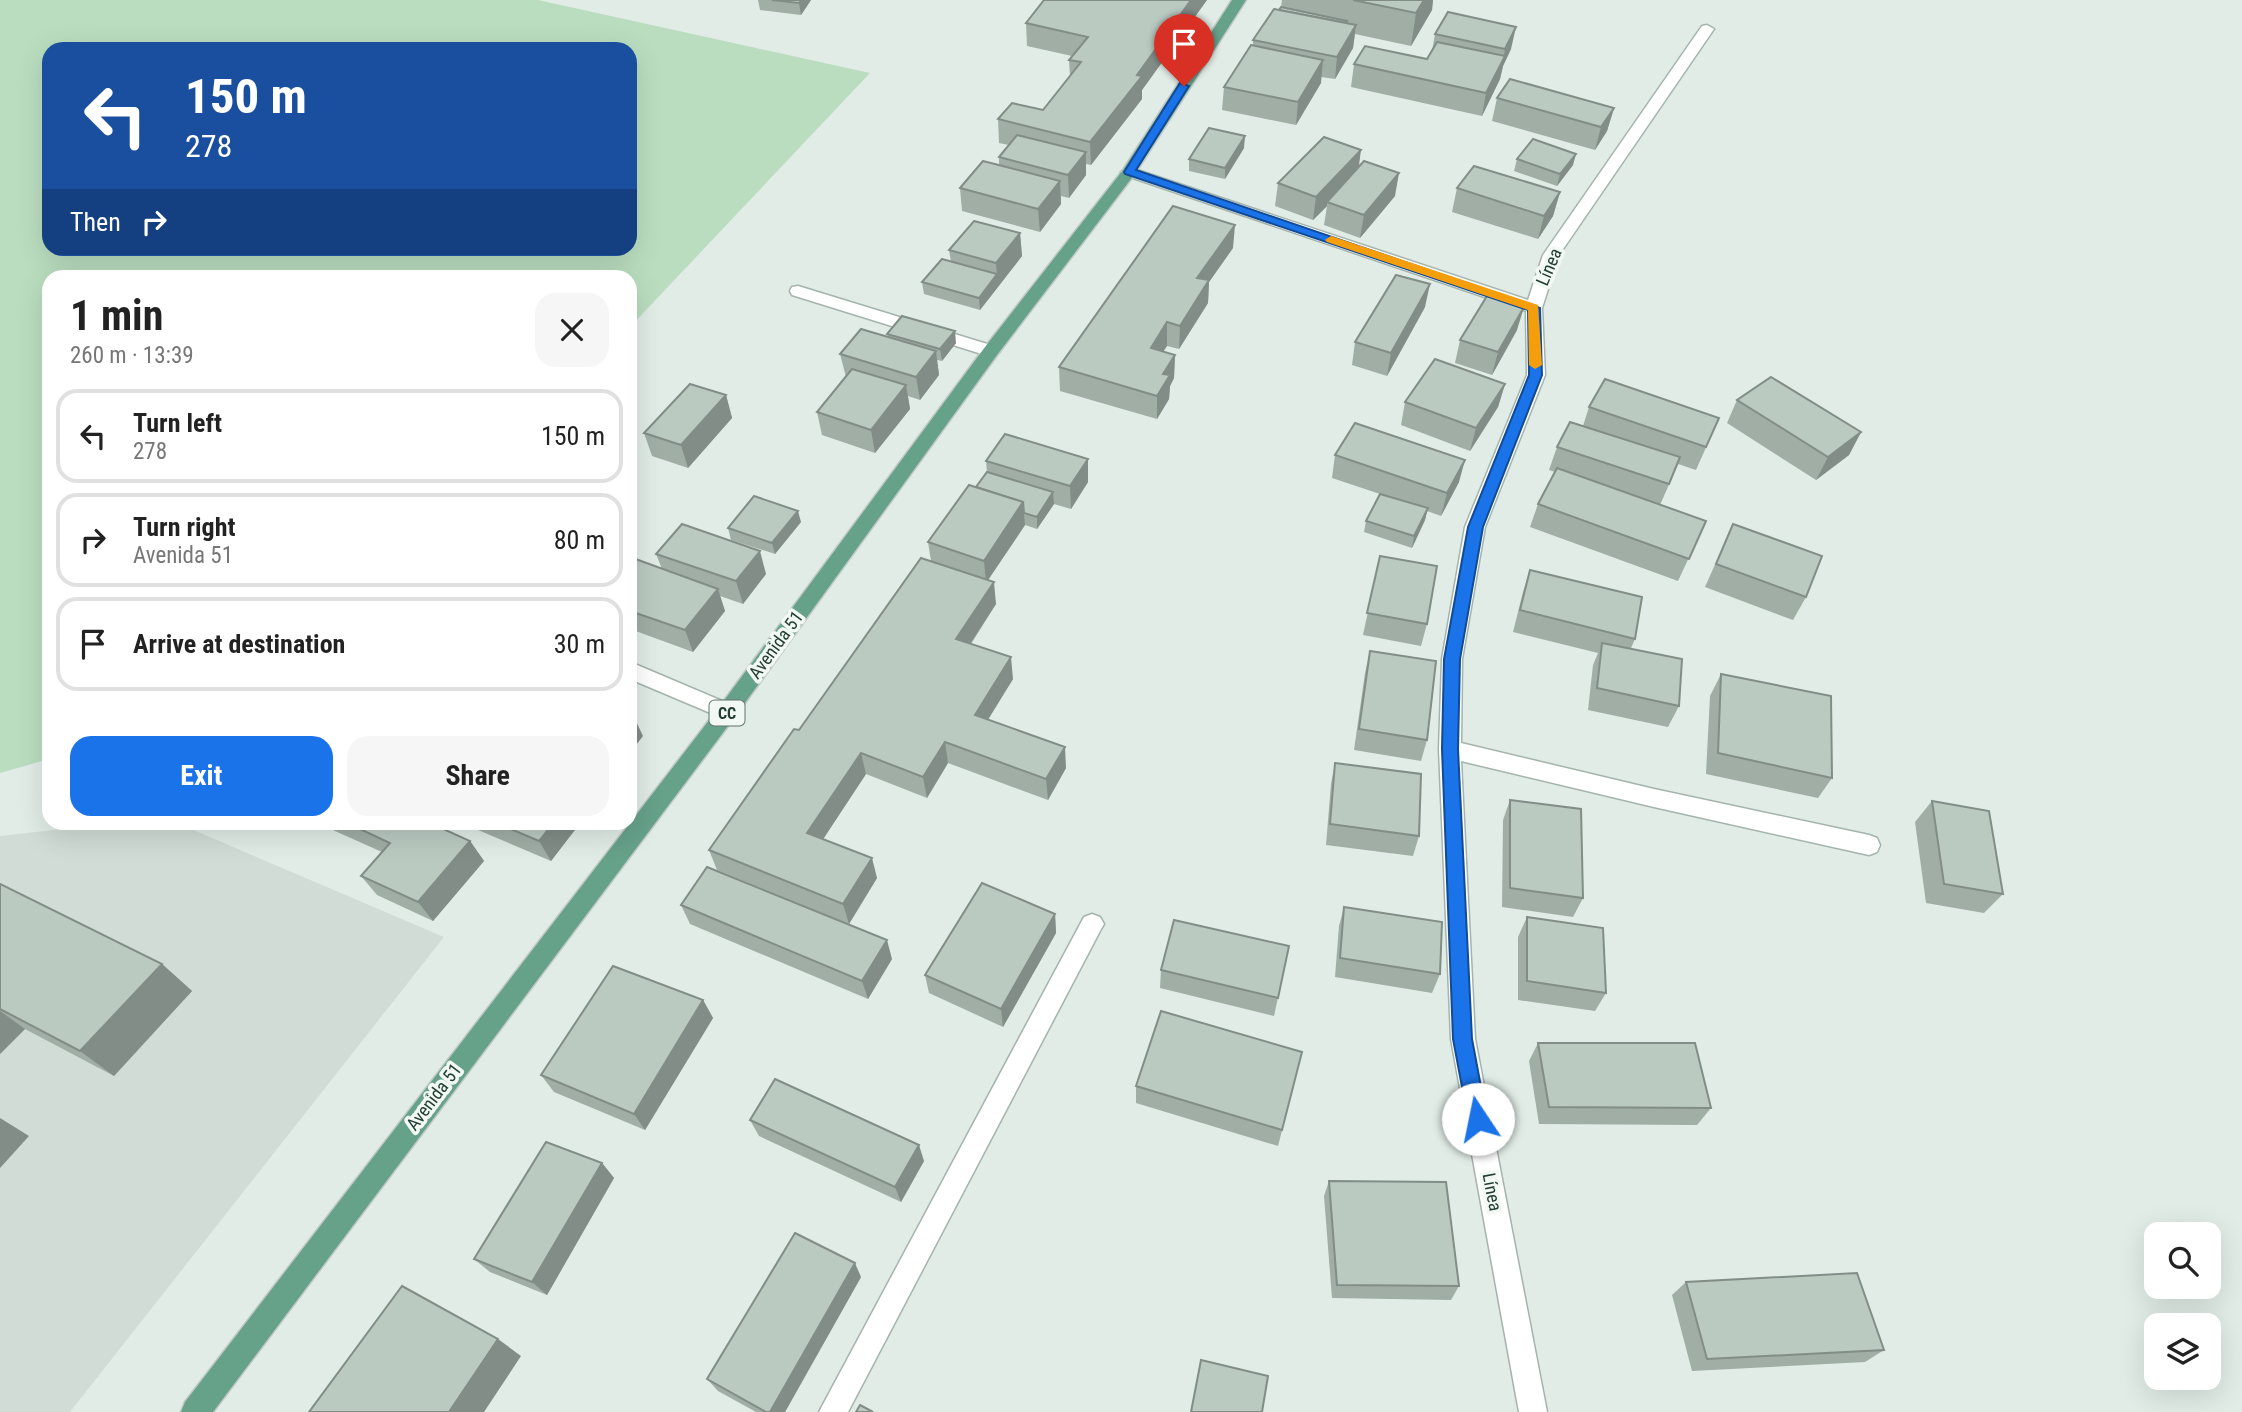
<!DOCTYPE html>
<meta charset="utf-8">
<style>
body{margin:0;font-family:"Roboto Condensed",sans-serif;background:#f6f6f6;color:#222;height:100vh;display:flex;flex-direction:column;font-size:26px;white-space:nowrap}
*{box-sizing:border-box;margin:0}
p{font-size:23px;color:#767676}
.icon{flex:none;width:38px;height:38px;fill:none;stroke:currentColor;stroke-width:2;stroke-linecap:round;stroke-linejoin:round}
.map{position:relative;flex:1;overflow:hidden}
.panel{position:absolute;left:42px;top:270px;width:595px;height:560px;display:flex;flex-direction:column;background:#fff;border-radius:21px;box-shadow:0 7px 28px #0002}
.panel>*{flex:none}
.top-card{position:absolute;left:42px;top:42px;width:595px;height:214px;border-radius:21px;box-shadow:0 7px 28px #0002;background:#1a4fa0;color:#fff;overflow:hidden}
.tools{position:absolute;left:2144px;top:1222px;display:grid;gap:14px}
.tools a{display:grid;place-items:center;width:77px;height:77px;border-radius:14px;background:#fff;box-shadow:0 7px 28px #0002;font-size:35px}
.pin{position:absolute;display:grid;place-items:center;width:60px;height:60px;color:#fff;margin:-72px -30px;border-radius:50% 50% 50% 0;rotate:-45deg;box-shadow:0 0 7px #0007}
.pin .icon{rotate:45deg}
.me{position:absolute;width:77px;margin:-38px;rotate:349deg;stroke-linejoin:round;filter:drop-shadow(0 0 5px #0008)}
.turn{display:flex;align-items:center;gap:24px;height:147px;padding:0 28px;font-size:32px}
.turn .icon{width:91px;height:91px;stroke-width:2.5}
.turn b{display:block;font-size:49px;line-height:60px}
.then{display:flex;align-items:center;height:66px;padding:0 28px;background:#0003;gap:14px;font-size:26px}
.round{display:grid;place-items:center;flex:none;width:74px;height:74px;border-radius:21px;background:#f6f6f6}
.headline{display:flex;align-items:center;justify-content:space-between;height:119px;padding:0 28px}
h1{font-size:42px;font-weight:700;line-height:52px}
.button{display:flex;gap:14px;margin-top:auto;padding:14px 28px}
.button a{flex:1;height:80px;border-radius:21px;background:#1a73e8;color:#fff;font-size:28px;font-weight:700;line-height:80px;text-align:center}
.button a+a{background:#f6f6f6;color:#222}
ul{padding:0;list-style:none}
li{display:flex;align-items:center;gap:21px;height:94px;margin:0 14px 10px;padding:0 14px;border:4px solid #e0e0e0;border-radius:21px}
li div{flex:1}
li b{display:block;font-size:26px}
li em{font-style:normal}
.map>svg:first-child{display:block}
.built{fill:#d0dcd5}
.green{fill:#baddbf;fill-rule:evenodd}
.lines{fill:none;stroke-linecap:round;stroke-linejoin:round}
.minor-casing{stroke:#a4b4ac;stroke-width:3}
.major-casing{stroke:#c1c9c6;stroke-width:3}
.minor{fill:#fff;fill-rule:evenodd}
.major{fill:#66a18a;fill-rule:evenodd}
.wall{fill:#a0aea6}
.shaded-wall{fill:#828d87}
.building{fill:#bacac1;stroke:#828d87;stroke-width:2}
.route{fill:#1a73e8;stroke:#114b97;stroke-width:2}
.slow{fill:#f59e0b}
.labels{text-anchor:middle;stroke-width:7;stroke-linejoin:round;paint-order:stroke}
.shield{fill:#f2f8f4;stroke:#60756c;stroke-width:2}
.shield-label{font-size:16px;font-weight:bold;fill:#223d32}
.street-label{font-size:18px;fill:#223d32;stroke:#f2f8f4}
</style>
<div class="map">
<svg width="2242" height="1412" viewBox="0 0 2242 1412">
<rect width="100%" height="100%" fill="#e1ece6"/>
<path class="built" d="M116,823H177L444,937L70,1412H0V836Z"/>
<path class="green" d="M0,0H538L870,73L630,327V276H49V759L0,773ZM49,49H630V248H49Z"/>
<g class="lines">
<g class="minor-casing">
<g id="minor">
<path d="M1707,25L1714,29L1559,255L1542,308L1545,375L1485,527L1462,659L1461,743L1654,789L1869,835L1877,838L1880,845L1877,852L1869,855L1654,807L1461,761L1475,1039L1547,1412H1519L1451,1039L1439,749L1442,659L1465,527L1527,375L1526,311L1124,175L1121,172L1129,167L1134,169L1528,300L1543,255L1702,26Z"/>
<path d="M798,286L997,347L1000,351L991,357L985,355L792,295L790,291L792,287Z"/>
<path d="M630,662L734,706L738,712L734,718L727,720L630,679Z"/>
<path d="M1092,914L1100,917L1104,924L1100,931L848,1412H819L1084,917Z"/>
</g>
</g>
<g class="major-casing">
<path id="major" d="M1232,0H1246L1134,175L997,355L734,718L213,1412H181L185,1402L720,706L985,347L1123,170Z"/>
</g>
<use href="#minor" class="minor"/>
<use href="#major" class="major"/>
</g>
<g class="wall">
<path d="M758,0H811L801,15L760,10Z"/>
<path d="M1207,0L1142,90V99L1091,165L1086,164V175L1069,198L1061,196V204L1040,232L962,211L960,188L999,165V157L1009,145L999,143L998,119L1043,110L1070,77L1069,60L1072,56L1027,46L1026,23Z"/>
<path d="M1282,0H1433L1432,10L1411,46L1355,34L1353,48L1335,79L1321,77V83L1296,125L1222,110L1224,87L1253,45V40L1281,7Z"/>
<path d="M1435,34L1511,49L1503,66L1500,79L1482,116L1351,87L1354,64L1427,59L1432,51Z"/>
<path d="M1497,98L1614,108L1607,131L1595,150L1492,121Z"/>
<path d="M1244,148L1225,179L1189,171V159Z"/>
<path d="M1517,159L1573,165L1557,186L1514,171Z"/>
<path d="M1359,166L1395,196L1360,238L1324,225L1327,206L1313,220L1275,206L1278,183Z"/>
<path d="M1457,188L1560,192L1553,216L1538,239L1452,212Z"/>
<path d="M1020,233L1022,256L980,310L924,294L922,282L951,262L949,250Z"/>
<path d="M1233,248L1209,282L1208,303L1179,349L1167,346L1163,352L1175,355L1174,378L1170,386L1169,399L1157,419L1060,391L1059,367Z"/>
<path d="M1425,307L1387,376L1352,365L1355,342Z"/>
<path d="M1517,330L1492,375L1455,363L1460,340Z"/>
<path d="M887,334L956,343L942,361L937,360L939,375L920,400L908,396L910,409L875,453L822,435L817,412L846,377L840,354L888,337Z"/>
<path d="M1505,384L1498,407L1470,451L1401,425L1405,402Z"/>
<path d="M726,395L732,418L688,468L652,456L644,433Z"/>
<path d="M1737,400L1861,432L1849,455L1816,480L1727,423Z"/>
<path d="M1589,407L1719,418L1696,470L1678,464L1660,505L1706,521L1678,581L1530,527L1538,504L1555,472L1549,470L1557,447L1583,426Z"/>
<path d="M1335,455L1459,482L1441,516L1427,511L1425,520L1412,548L1364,532L1366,521L1380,494L1332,478Z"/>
<path d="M1088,459V482L1071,509L1054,504L1037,529L1025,525L988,580L996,604L971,644L1013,679L988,719L1066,768L1048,800L948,763L927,798L866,774L823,839L877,878L849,924L717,870L709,850L799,730L931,561L928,542L976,487L987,472L986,461Z"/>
<path d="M801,522L775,554L731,540L728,528Z"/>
<path d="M1733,524L1806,597L1793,620L1705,587Z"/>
<path d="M656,554L766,574L743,604L720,596L725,611L693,652L630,629V557L662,569Z"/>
<path d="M1380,556L1427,624L1421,646L1363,635Z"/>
<path d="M1530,570L1635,639L1631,648L1679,706L1668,727L1588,710L1593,665L1598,653L1513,632L1523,592Z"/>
<path d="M1370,651L1427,740L1421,761L1354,750L1365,673Z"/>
<path d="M1721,674L1832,778L1818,798L1706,774L1710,696Z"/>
<path d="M1335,763L1419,836L1413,856L1326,845L1331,784Z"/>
<path d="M1510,800L1583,898L1573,917L1502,907L1503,820Z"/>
<path d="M1932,801L2003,894L1984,913L1926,903L1915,822Z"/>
<path d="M322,822H428L470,841L484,861L433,921L377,895L361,876L382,852L326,827Z"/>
<path d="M459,822H581L551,861Z"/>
<path d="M0,884L162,964L192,991L114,1076L25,1029L0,1054Z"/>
<path d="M681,905L892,959L868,999L690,924Z"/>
<path d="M1344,907L1440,974L1432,993L1335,977L1339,926Z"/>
<path d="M1055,914L1056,933L1003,1027L929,993L925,975Z"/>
<path d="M1527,917L1606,993L1595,1011L1518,1000V937Z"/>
<path d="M1289,946L1274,1016L1160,988L1161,970Z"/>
<path d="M703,1000L713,1018L645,1130L554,1092L541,1075Z"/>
<path d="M1538,1043L1711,1108L1697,1125L1539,1124L1529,1061Z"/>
<path d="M1302,1052L1278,1146L1136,1103V1086Z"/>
<path d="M750,1120L924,1161L901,1202L759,1136Z"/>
<path d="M602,1163L614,1178L547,1295L490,1272L474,1259Z"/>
<path d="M1329,1181L1459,1286L1451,1300L1332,1298L1324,1196Z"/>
<path d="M861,1277L785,1412H756L718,1391L707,1379Z"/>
<path d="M1686,1282L1884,1350L1865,1362L1692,1371L1672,1295Z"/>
</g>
<g class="shaded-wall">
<path d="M801,0H811L801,15L799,3Z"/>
<path d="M1191,0H1207L1142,90V99L1091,165L1090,142L1137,75Z"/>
<path d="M1424,0H1433L1432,10L1411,46L1416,13Z"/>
<path d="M1356,25L1353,48L1335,79L1337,57Z"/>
<path d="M1516,27L1511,49L1503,66L1500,79L1482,116L1486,93L1503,61L1505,49Z"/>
<path d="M1323,60L1321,83L1296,125L1298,102Z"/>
<path d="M1614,108L1607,131L1595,150L1601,127Z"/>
<path d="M1245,136L1244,148L1225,179V168Z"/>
<path d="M1361,150L1358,173L1327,202V206L1313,220L1316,197Z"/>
<path d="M1086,152V175L1069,198L1068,175Z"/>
<path d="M1576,154L1573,165L1557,186L1560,174Z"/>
<path d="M1399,173L1395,196L1360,238L1364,215Z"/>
<path d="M1060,181L1061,204L1040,232L1038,209Z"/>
<path d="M1560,192L1553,216L1538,239L1544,216Z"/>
<path d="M1235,225L1233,248L1209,282L1208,303L1179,349L1180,326L1197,278Z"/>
<path d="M1020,233L1022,256L980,310L979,298L997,275L996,263Z"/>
<path d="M1430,284L1425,307L1387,376L1391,353Z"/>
<path d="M1524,307L1517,330L1492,375L1498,352Z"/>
<path d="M1167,322V346L1150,371L1151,348Z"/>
<path d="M955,331L956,343L942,361L940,349Z"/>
<path d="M936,351L939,375L920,400L916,377Z"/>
<path d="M1175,355L1174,378L1170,386L1169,399L1157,419V396L1163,374Z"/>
<path d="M1505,384L1498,407L1470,451L1476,428Z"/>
<path d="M906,385L910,409L875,453L871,430Z"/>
<path d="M726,395L732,418L688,468L681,445Z"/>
<path d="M1861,432L1849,455L1816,480L1828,457Z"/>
<path d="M1088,459V482L1071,509L1070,486Z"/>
<path d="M1465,460L1459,482L1441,516L1447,493Z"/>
<path d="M1053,492L1054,504L1037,529V517Z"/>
<path d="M1023,502L1025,525L986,583L984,561Z"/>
<path d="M1428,508L1425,520L1412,548L1414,536Z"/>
<path d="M798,511L801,522L775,554L772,543Z"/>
<path d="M760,551L766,574L743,604L736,581Z"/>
<path d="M994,582L996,604L959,661L956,639Z"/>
<path d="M718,589L725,611L693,652L685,630Z"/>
<path d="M1011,657L1013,679L978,736L975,715Z"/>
<path d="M633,715L643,736L630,753V719Z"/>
<path d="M945,742L948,763L927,798L923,777Z"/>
<path d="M1065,747L1066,768L1048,800L1046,779Z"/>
<path d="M861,753L866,774L814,853L807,833Z"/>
<path d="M554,822H581L551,861L539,841Z"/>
<path d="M470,841L484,861L433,921L418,902Z"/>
<path d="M872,858L877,878L849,924L843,904Z"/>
<path d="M1055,914L1056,933L1003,1027L1001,1009Z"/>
<path d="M887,940L892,959L868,999L862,981Z"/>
<path d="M162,964L192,991L114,1076L80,1051Z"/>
<path d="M703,1000L713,1018L645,1130L634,1114Z"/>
<path d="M0,1011L25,1029L0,1054Z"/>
<path d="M0,1118L29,1136L0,1168Z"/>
<path d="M919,1145L924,1161L901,1202L895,1187Z"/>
<path d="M602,1163L614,1178L547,1295L532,1282Z"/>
<path d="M855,1263L861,1277L785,1412H770Z"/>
<path d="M498,1339L521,1356L484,1412H449Z"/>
</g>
<g class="building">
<path d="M772,0H801L799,3Z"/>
<path d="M1044,0H1191L1137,75L1142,76L1090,142L998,119L1012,103L1043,110L1081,62L1069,60L1088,37L1026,23Z"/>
<path d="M1353,0H1424L1416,13Z"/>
<path d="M1281,7L1347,21L1346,23L1279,10Z"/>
<path d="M1274,9L1356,25L1337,57L1253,40Z"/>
<path d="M1448,12L1516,27L1505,49L1435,34Z"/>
<path d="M1437,42L1505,56L1486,93L1354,64L1365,46L1427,59Z"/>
<path d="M1251,45L1323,60L1298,102L1224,87Z"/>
<path d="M1510,79L1614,108L1601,127L1497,98Z"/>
<path d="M1209,128L1245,136L1225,168L1189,159Z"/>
<path d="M1017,135L1086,152L1068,175L999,157Z"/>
<path d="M1324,137L1361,150L1316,197L1278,183Z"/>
<path d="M1533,139L1576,154L1560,174L1517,159Z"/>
<path d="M983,161L1060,181L1038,209L960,188Z"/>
<path d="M1364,161L1399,173L1364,215L1327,202Z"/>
<path d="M1474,166L1560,192L1544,216L1457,188Z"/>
<path d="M1173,206L1235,225L1197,278L1209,280L1180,326L1167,322L1151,348L1175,355L1163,374L1170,375L1157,396L1059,367Z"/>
<path d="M974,221L1020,233L996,263L949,250Z"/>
<path d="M942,259L997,274L979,298L922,282Z"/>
<path d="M1396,275L1430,284L1391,353L1355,342Z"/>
<path d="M1487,296L1524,307L1498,352L1460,340Z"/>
<path d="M902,316L955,331L940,349L887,334Z"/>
<path d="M861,329L936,351L916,377L840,354Z"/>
<path d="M1435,359L1505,384L1476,428L1405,402Z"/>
<path d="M852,369L906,385L871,430L817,412Z"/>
<path d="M1771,377L1861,432L1828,457L1737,400Z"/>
<path d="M1605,379L1719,418L1706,447L1589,407Z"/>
<path d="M690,384L726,395L681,445L644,433Z"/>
<path d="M1570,422L1680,457L1669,484L1557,447Z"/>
<path d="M1355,423L1465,460L1447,493L1335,455Z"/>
<path d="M1005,434L1088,459L1070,486L986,461Z"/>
<path d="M1557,468L1706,521L1689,559L1538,504Z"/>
<path d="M987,472L1053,492L1037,517L1024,513L1023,502L976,487Z"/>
<path d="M969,485L1023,502L984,561L928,542Z"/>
<path d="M1380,494L1428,508L1414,536L1366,521Z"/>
<path d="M754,496L798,511L772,543L728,528Z"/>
<path d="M682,524L760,551L736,581L656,554Z"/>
<path d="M1733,524L1822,556L1806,597L1716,564Z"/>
<path d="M1380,556L1437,566L1427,624L1367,613Z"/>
<path d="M630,557L718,589L685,630L630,611Z"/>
<path d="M921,558L994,582L956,639L1011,657L975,715L1065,747L1046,779L945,742L923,777L861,753L807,833L872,858L843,904L709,850L794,729L799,730Z"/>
<path d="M1530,570L1642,597L1635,639L1520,610Z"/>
<path d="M1602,643L1682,659L1679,706L1597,688Z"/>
<path d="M1370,651L1436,661L1427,740L1359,729Z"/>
<path d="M1721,674L1831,696L1832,778L1718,753Z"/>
<path d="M1335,763L1421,774L1419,836L1330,824Z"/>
<path d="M1510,800L1581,809L1583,898L1510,888Z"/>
<path d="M1932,801L1989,811L2003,894L1944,884Z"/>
<path d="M345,822H428L470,841L418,902L361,876L390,843Z"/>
<path d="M494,822H554L539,841Z"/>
<path d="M707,867L887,940L862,981L681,905Z"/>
<path d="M982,883L1055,914L1001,1009L925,975Z"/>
<path d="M0,884L162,964L80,1051L0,1009Z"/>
<path d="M1344,907L1442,922L1440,974L1340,958Z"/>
<path d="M1527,917L1603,928L1606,993L1527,981Z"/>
<path d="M1174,920L1289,946L1278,998L1161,970Z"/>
<path d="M613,966L703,1000L634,1114L541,1075Z"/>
<path d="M1161,1011L1302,1052L1282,1130L1136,1086Z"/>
<path d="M1538,1043H1695L1711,1108L1549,1107Z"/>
<path d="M775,1079L919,1145L895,1187L750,1120Z"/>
<path d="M546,1142L602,1163L532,1282L474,1259Z"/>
<path d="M1329,1181L1446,1182L1459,1286L1337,1285Z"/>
<path d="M795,1233L855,1263L770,1412H766L707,1379Z"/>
<path d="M1857,1273L1884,1350L1707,1359L1686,1282Z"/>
<path d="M402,1286L498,1339L449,1412H309Z"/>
<path d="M1201,1360L1268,1376L1262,1412H1191Z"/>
<path d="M860,1405L873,1412H856Z"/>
</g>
<path class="route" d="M1180,83L1189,86L1136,170L1540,308L1542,375L1483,527L1460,659L1458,749L1472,1039L1487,1119L1485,1125L1478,1128L1471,1125L1468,1119L1453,1039L1442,749L1444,659L1468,527L1529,375L1528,310L1125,174L1124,172Z"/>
<path class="slow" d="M1331,236L1538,305L1542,365L1535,369L1529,365L1528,310L1327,242L1325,240Z"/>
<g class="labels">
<rect class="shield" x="709.5" y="700.5" width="35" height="25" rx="5"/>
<g class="shield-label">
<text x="727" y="719">CC</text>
</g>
<g class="street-label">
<text transform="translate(1549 267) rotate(-67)" y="6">Línea</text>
<text transform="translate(776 645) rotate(-54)" y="6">Avenida 51</text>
<text transform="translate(434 1097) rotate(-53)" y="6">Avenida 51</text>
<text transform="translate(1492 1192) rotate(79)" y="6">Línea</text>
</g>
</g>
</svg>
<div class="tools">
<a><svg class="icon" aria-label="search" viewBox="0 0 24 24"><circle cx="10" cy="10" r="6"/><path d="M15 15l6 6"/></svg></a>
<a><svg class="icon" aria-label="layers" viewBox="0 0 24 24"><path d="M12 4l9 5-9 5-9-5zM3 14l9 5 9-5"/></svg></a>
</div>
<div class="pin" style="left:1184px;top:86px;background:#d93025"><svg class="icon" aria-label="arrive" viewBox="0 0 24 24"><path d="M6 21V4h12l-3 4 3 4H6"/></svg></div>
<svg class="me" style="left:1478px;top:1119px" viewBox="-20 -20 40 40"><circle r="19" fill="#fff"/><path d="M0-13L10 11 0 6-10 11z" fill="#1a73e8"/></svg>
<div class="top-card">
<div class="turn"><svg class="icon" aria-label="left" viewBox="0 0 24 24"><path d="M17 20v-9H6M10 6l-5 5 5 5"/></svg><div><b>150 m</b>278</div></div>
<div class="then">Then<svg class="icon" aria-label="right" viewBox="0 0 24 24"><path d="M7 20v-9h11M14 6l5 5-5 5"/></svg></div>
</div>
<section class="panel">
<div class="headline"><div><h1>1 min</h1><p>260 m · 13:39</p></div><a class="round"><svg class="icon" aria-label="close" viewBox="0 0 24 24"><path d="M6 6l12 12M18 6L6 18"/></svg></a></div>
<ul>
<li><svg class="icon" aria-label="left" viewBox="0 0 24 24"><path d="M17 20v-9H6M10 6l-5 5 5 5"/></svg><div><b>Turn left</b><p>278</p></div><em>150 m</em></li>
<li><svg class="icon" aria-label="right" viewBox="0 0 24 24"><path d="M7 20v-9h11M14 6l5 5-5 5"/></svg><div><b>Turn right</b><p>Avenida 51</p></div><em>80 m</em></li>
<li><svg class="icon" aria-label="arrive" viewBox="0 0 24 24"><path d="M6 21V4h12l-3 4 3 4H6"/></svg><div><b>Arrive at destination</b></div><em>30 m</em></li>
</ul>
<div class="button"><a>Exit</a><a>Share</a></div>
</section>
</div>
